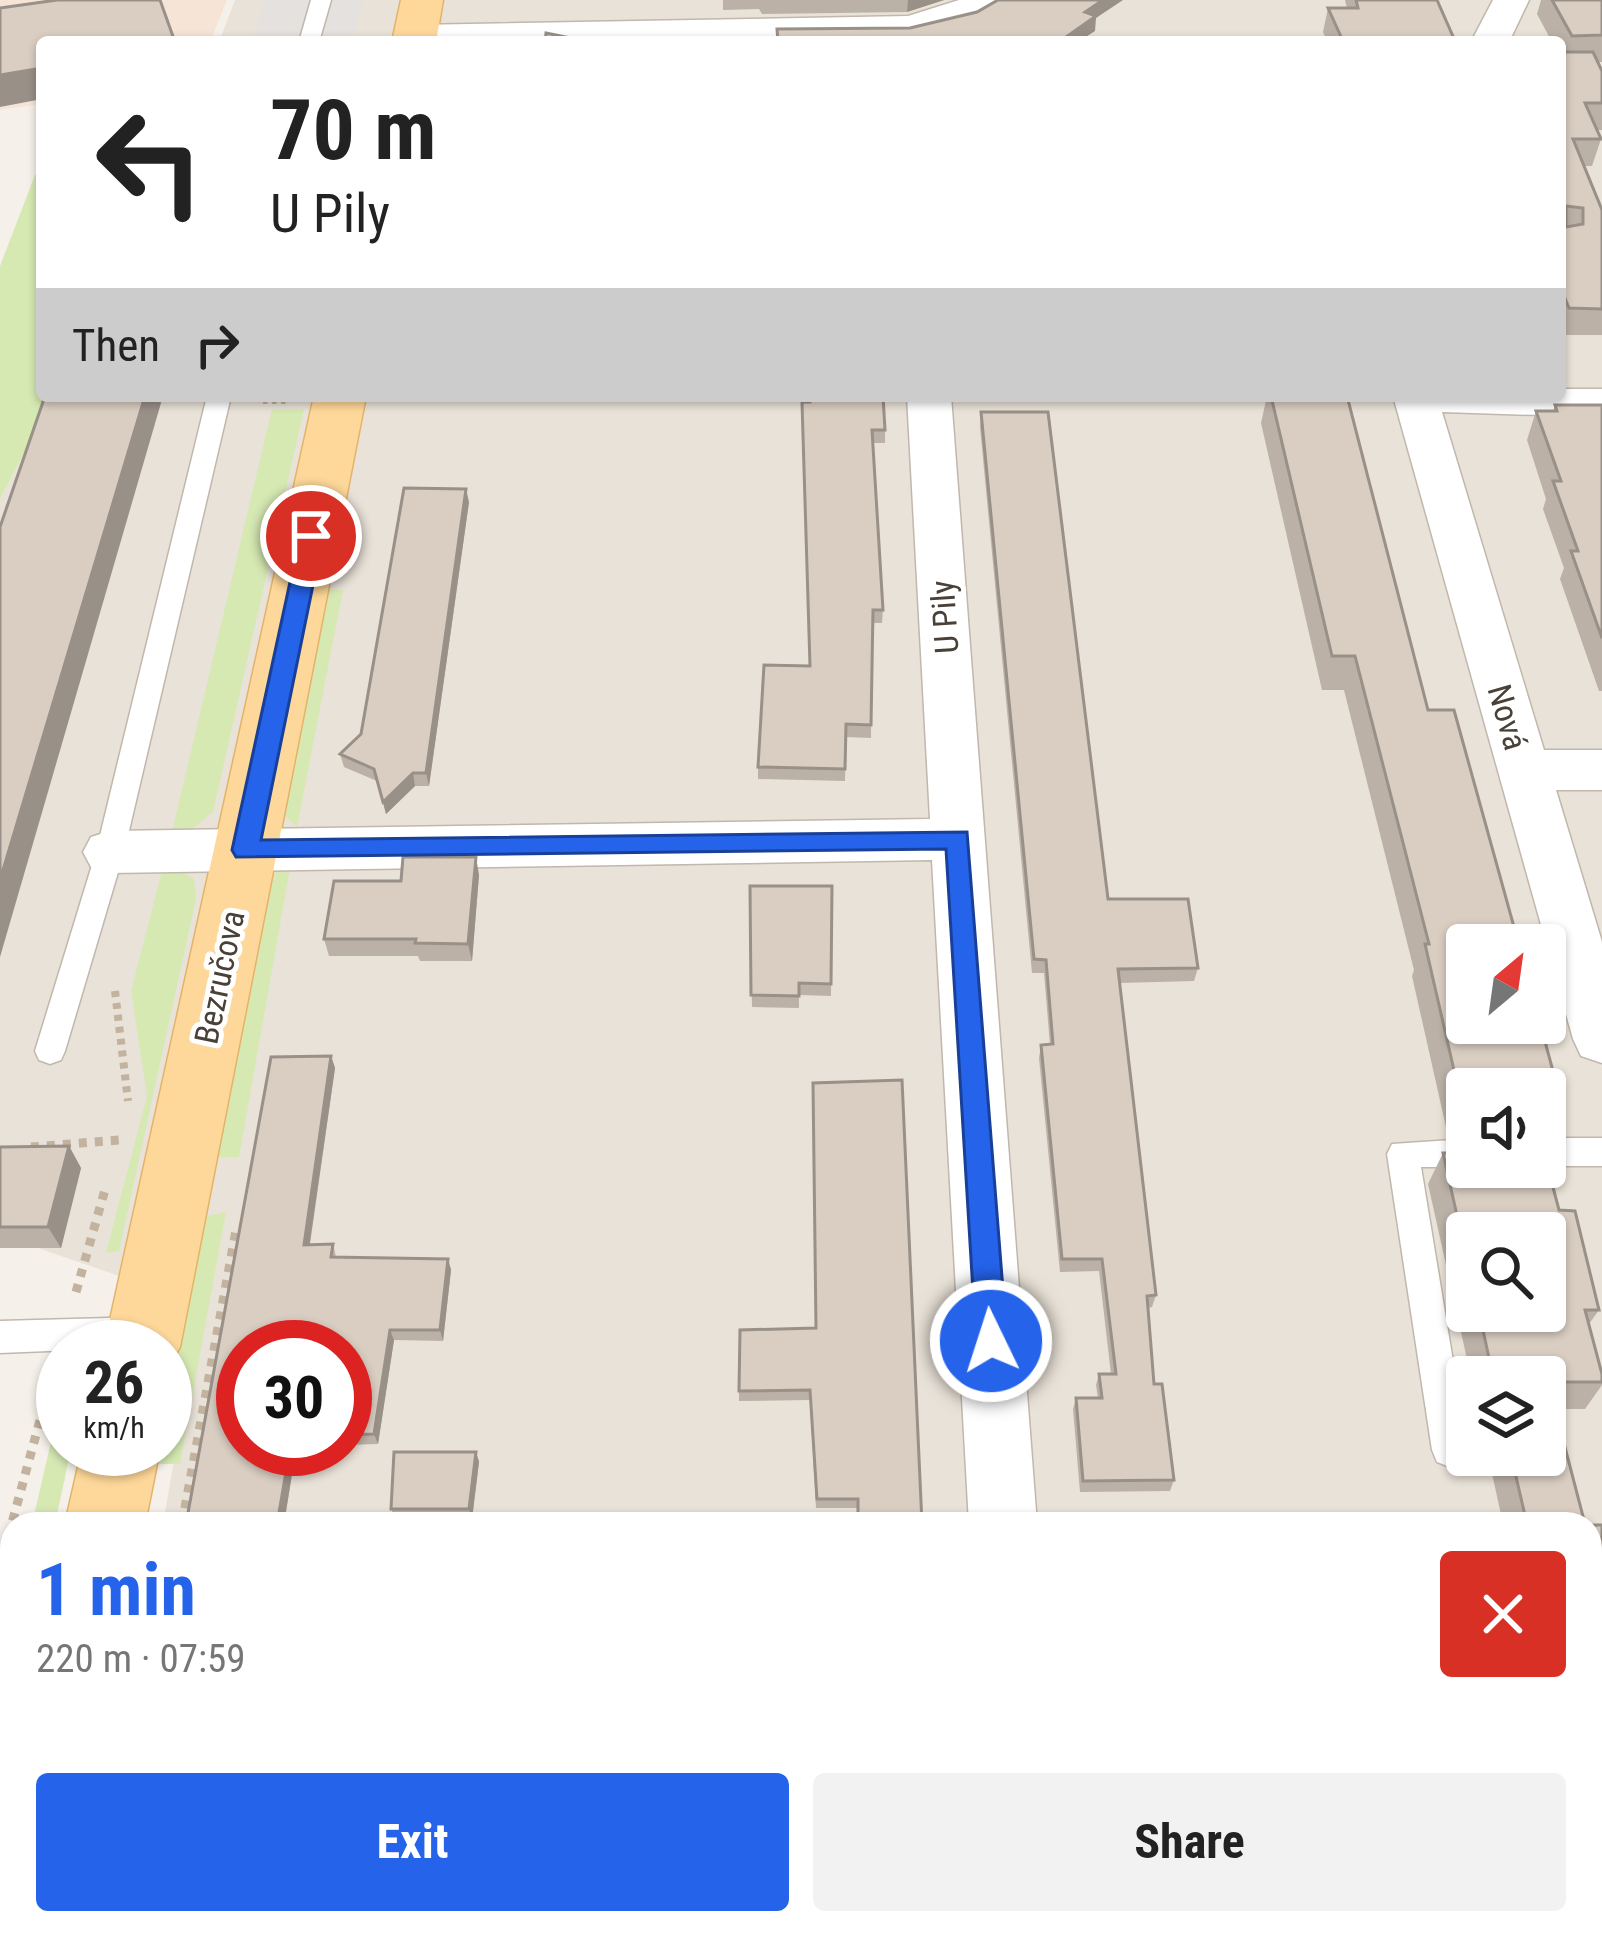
<!DOCTYPE html>
<meta charset="utf-8">
<style>
body{margin:0;font-family:"Roboto Condensed",sans-serif;background:#f2f2f2;color:#222;height:100vh;display:flex;flex-direction:column;font-size:45px;white-space:nowrap}
*{box-sizing:border-box;margin:0}
p{font-size:39px;color:#767676}
.icon{flex:none;width:66px;height:66px;fill:none;stroke:currentColor;stroke-width:2;stroke-linecap:round;stroke-linejoin:round}
.map{position:relative;flex:1;overflow:hidden}
.drawer{position:absolute;left:0px;top:1512px;width:1602px;height:423px;display:flex;flex-direction:column;background:#fff;border-radius:36px 36px 0 0;box-shadow:0 3px 9px #0004}
.drawer>*{flex:none}
.guide{position:absolute;left:36px;top:36px;width:1530px;height:366px;border-radius:12px;box-shadow:0 3px 9px #0004;background:#fff;color:#222;overflow:hidden}
.needle{width:78px;rotate:29deg}
.tools{position:absolute;left:1446px;top:924px;display:grid;gap:24px}
.tools a{display:grid;place-items:center;width:120px;height:120px;border-radius:12px;background:#fff;box-shadow:0 3px 9px #0004;font-size:60px}
.speed{position:absolute;left:36px;top:1320px;display:flex;gap:24px;font-size:60px;font-weight:700;text-align:center}
.speed>*{display:grid;place-content:center;width:156px;height:156px;border-radius:50%;background:#fff;box-shadow:0 3px 9px #0004;line-height:1}
.speed small{font-size:30px;font-weight:400}
.speed .limit{border:18px solid #d22;background:#fff;color:#111}
.pin{position:absolute;display:grid;place-items:center;width:102px;height:102px;color:#fff;margin:-51px;border:6px solid #fff;border-radius:50%;box-shadow:0 3px 12px #0007}
.me{position:absolute;width:132px;margin:-66px;rotate:356deg;stroke-linejoin:round;filter:drop-shadow(0 0 9px #0008)}
.turn{display:flex;align-items:center;gap:42px;height:252px;padding:0 36px;font-size:54px}
.turn .icon{width:156px;height:156px;stroke-width:2.5}
.turn b{display:block;font-size:84px;line-height:102px}
.then{display:flex;align-items:center;height:114px;padding:0 36px;background:#0003;gap:24px;font-size:45px}
.round{display:grid;place-items:center;flex:none;width:126px;height:126px;border-radius:12px;background:#f2f2f2}
.summary{display:flex;align-items:center;justify-content:space-between;height:204px;padding:0 36px}
h1{font-size:72px;font-weight:700;line-height:90px;color:#2563eb}
.cta{display:flex;gap:24px;margin-top:auto;padding:24px 36px}
.cta a{flex:1;height:138px;border-radius:12px;background:#2563eb;color:#fff;font-size:48px;font-weight:700;line-height:138px;text-align:center}
.cta a+a{background:#f2f2f2;color:#222}
.map>svg:first-child{display:block}
.residential{fill:#e9e2d8;fill-rule:evenodd}
.commercial{fill:#f6e5d6}
.green{fill:#d6e9b3}
.parking{fill:#e4e1de}
.lines{fill:none;stroke-linecap:round;stroke-linejoin:round}
.service-casing{stroke:#c1b7ac;stroke-width:3}
.minor-casing{stroke:#c1b7ac;stroke-width:3}
.primary-casing{stroke:#e4b369;stroke-width:3}
.path-far2{stroke:#c2b29e;stroke-width:6;stroke-dasharray:4.5 4.5;stroke-linecap:butt}
.path-far1{stroke:#c2b29e;stroke-width:8;stroke-dasharray:6 6;stroke-linecap:butt}
.path{stroke:#c2b29e;stroke-width:9;stroke-dasharray:8 8;stroke-linecap:butt}
.service{fill:#fff;fill-rule:evenodd}
.minor{fill:#fff;fill-rule:evenodd}
.primary{fill:#fed89a;fill-rule:evenodd}
.wall{fill:#bbb1a7;fill-rule:evenodd}
.shaded-wall{fill:#999088}
.building{fill:#dacec2;stroke:#999088;stroke-width:3;fill-rule:evenodd}
.route{fill:#2563eb;stroke:#184099;stroke-width:3}
.labels{text-anchor:middle;stroke-width:10;stroke-linejoin:round;paint-order:stroke}
.street-label{font-size:33px;fill:#494138;stroke:#fff}
</style>
<div class="map">
<svg width="1602" height="1933" viewBox="0 0 1602 1933">
<rect width="100%" height="100%" fill="#f5f1ea"/>
<path class="residential" d="M235,0H1602V1933H90L92,1923H1590V1524H163L201,1304L0,1235V499L37,428L47,396H1560V42H219ZM1467,945H1545V1023H1467ZM1467,1089H1545V1167H1467ZM1467,1233H1545V1311H1467ZM243,1347H345V1449H243ZM1467,1377H1545V1455H1467Z"/>
<path class="commercial" d="M0,0H227L210,42H42V104L0,110Z"/>
<g class="green">
<path d="M35,175H42V396H47L37,428L0,499V266Z"/>
<path d="M272,409H304L213,812L188,832L171,836Z"/>
<path d="M327,590H343L297,827L282,813Z"/>
<path d="M290,868L239,1157H216L268,882L279,869Z"/>
<path d="M162,871L182,872L194,879L196,899L119,1251L106,1253L147,1096L131,991Z"/>
<path d="M226,1212L180,1464H154L157,1449H165V1411L204,1217Z"/>
<path d="M63,1390V1449H71L55,1524H32Z"/>
<path d="M12,1612V1719L0,1773V1664Z"/>
</g>
<path class="parking" d="M266,0H363L352,42H250Z"/>
<g class="lines">
<g class="service-casing">
<g id="service">
<path d="M311,0H331L319,42H299Z"/>
<path d="M207,396H231L124,852L65,1051L61,1060L50,1064L39,1060L35,1051L96,852Z"/>
<rect x="1545" y="1138" width="57" height="28"/>
<path d="M1467,1139V1167H1421L1467,1446L1463,1462L1450,1467L1437,1462L1432,1450L1387,1154L1392,1144Z"/>
<path d="M145,1317L157,1321L162,1332L157,1343L146,1347L0,1353V1321Z"/>
<path d="M1590,1904L1600,1909L1602,1933H1568L1566,1923H1590Z"/>
</g>
</g>
<g class="minor-casing">
<g id="minor">
<path d="M959,0H1006C985,27 940,31 908,38L401,42L396,36L402,28L415,25L908,16Z"/>
<path d="M1493,0H1529L1509,42H1471Z"/>
<path d="M1560,389H1602V417L1442,412L1544,750H1602V790H1556L1602,942V1063L1581,1056L1573,1039L1393,396H1560Z"/>
<path d="M907,396H951L1037,1524H969L932,860L110,873L91,867L83,852L91,837L110,831L930,819Z"/>
<path d="M990,1923H1068L1069,1933H991Z"/>
</g>
</g>
<g class="primary-casing">
<g id="primary">
<path d="M401,0H443L436,42H392Z"/>
<path d="M314,396H366L180,1347L165,1373V1347H104Z"/>
<path d="M82,1449H160L145,1524H65Z"/>
<path d="M12,1882V1923H67L65,1933H0V1887Z"/>
</g>
</g>
<g class="path-far2">
<path d="M391,399L432,396"/>
<path d="M263,401H286"/>
</g>
<path class="path-far1" d="M115,991L128,1101"/>
<g class="path">
<path d="M31,1147L120,1140"/>
<path d="M76,1292L106,1186"/>
<path d="M182,1524L237,1225"/>
<path d="M0,1567L52,1376"/>
<path d="M106,1933L108,1923"/>
</g>
<use href="#service" class="service"/>
<use href="#minor" class="minor"/>
<use href="#primary" class="primary"/>
</g>
<g class="wall">
<path d="M723,0H944L907,12L762,14L759,9L723,10Z"/>
<path d="M1345,0H1437L1455,42H1310L1327,41L1323,32L1328,8H1347Z"/>
<path d="M1541,0H1602V62H1598L1602,71V130H1597L1601,139L1592,166H1584L1602,210V335H1560V42H1552L1537,14Z"/>
<path d="M1267,396H1347L1428,710L1553,1071L1544,1089H1467V1135L1448,1136L1412,976L1414,970L1344,690H1322L1261,423Z"/>
<path d="M1555,405H1602V691H1599L1560,579L1564,568L1543,509L1546,499L1527,440L1536,411H1553Z"/>
<path d="M981,412L1108,899L1198,968L1194,981L1119,983L1156,1295L1152,1307L1148,1308L1154,1384L1174,1480L1170,1491L1080,1492L1073,1409L1076,1398H1098L1096,1385L1099,1374H1111L1099,1271L1060,1272L1039,1058L1041,1045H1050L1044,973H1032L980,427Z"/>
<path d="M802,415L885,430V443H873L883,610L882,623H872L871,738L846,737L845,781L758,779V767L810,666Z"/>
<path d="M469,502L429,786H415L386,814L377,781L344,767L340,754L361,734Z"/>
<path d="M479,875L472,961H420L418,956H329L324,939L401,881Z"/>
<path d="M750,886H832L831,996L799,995V1008L752,1007Z"/>
<path d="M331,1056L335,1068L310,1244H333L336,1257L448,1259L451,1270L443,1341L394,1340L378,1444L345,1445V1347H243V1449H296L284,1524H186L271,1057Z"/>
<path d="M902,1080L857,1508H816L810,1400L739,1401V1391L815,1328Z"/>
<path d="M69,1146L81,1168L61,1248H0V1147Z"/>
<path d="M1467,1149V1167L1559,1210L1599,1310L1589,1324L1602,1374V1385L1585,1409H1555L1585,1524H1503L1488,1455H1545V1377H1471L1428,1184L1443,1153H1465ZM1467,1233L1545,1311H1467Z"/>
<path d="M476,1452L479,1462L472,1519L395,1518L391,1509Z"/>
<rect x="1590" y="1525" width="12" height="213"/>
</g>
<g class="shaded-wall">
<path d="M908,0H944L907,12Z"/>
<path d="M1103,0H1123L1096,18L1095,31L1078,42H1059L1085,12Z"/>
<path d="M42,68V99L0,107V75Z"/>
<path d="M145,396H163L0,957V880Z"/>
<path d="M466,489L469,502L429,786L426,773Z"/>
<path d="M413,773L415,786L386,814L383,802Z"/>
<path d="M476,857L479,875L472,961L468,944Z"/>
<path d="M331,1056L335,1068L308,1255L304,1245Z"/>
<path d="M69,1146L81,1168L61,1248L48,1227Z"/>
<path d="M448,1259L451,1270L443,1341L440,1330Z"/>
<path d="M390,1330L394,1340L378,1444L374,1434Z"/>
<path d="M290,1449H296L284,1524H277Z"/>
<path d="M476,1452L479,1462L472,1519L469,1509Z"/>
<path d="M274,1923H280L279,1933H273Z"/>
</g>
<g class="building">
<path d="M57,0H160L175,42H42V68L0,75V8Z"/>
<path d="M998,0H1103L1085,12L1096,16L1059,42H778L777,29L910,28L977,12Z"/>
<path d="M1356,0H1437L1455,41L1311,42L1343,41L1328,8H1358Z"/>
<path d="M1552,0H1602V35L1572,36Z"/>
<path d="M546,33L590,42H545Z"/>
<path d="M1560,52H1593L1602,71V103H1585L1601,139H1573L1602,210V309L1569,308L1560,286ZM1566,206L1583,208V224L1566,227Z"/>
<path d="M45,396H145L0,880V527Z"/>
<path d="M810,396H883L885,430H872L883,610H873L871,725L846,724L845,769L758,767L764,665L810,666L802,402H810Z"/>
<path d="M1271,396H1347L1428,710H1454L1519,945H1467V1023H1540L1553,1071H1521L1526,1089H1467V1105H1462L1425,944H1429L1355,656H1332Z"/>
<path d="M1555,405H1602V638L1571,551H1578L1553,481H1561L1536,411H1557Z"/>
<path d="M981,412H1048L1108,899H1188L1198,968L1118,969L1156,1295L1147,1296L1154,1384H1162L1174,1480L1083,1481L1076,1398H1102L1099,1374H1116L1102,1259H1062L1041,1045L1053,1044L1046,960L1034,959Z"/>
<path d="M404,488L466,489L426,773H413L383,802L374,769L340,754L361,734Z"/>
<path d="M403,857H476L468,944L415,943L416,939H324L334,881H401Z"/>
<path d="M750,886H832L831,984L799,983V996L751,995Z"/>
<path d="M331,1056L304,1245L333,1244L331,1257L448,1259L440,1330H390L374,1434L345,1435V1347H243V1449H290L277,1524H186L271,1057Z"/>
<path d="M902,1080L922,1524H858V1499H817L810,1390L739,1391L740,1330L816,1328L813,1083Z"/>
<path d="M69,1146L48,1227H0V1147Z"/>
<path d="M1443,1153H1467V1167H1545V1157L1559,1210L1575,1211L1599,1310H1585L1602,1374V1382H1548L1585,1524H1527L1511,1455H1545V1377H1493L1479,1311H1545V1233H1467V1260Z"/>
<path d="M394,1452H476L469,1509H391Z"/>
<rect x="1590" y="1525" width="12" height="193"/>
<path d="M109,1923H274L273,1933H107Z"/>
<path d="M1126,1923H1241L1242,1933H1127Z"/>
</g>
<path class="route" d="M311,528L323,536L261,840L967,832L1007,1341L1002,1351L991,1355L980,1351L976,1341L946,849L236,857L232,850L300,536Z"/>
<g class="labels">
<g class="street-label">
<text transform="translate(944 617) rotate(-94)" y="12">U Pily</text>
<text transform="translate(1508 717) rotate(74)" y="12">Nová</text>
<text transform="translate(219 977) rotate(-78)" y="12">Bezručova</text>
</g>
</g>
</svg>
<div class="tools">
<a><svg class="needle" viewBox="-14 -14 28 28"><path d="M0-13l5 13h-10z" fill="#e53935"/><path d="M0 13l5-13h-10z" fill="#767676"/></svg></a>
<a><svg class="icon" aria-label="sound" viewBox="0 0 24 24"><path d="M4 9h4l5-4v14l-5-4H4zM17 9q2 3 0 6"/></svg></a>
<a><svg class="icon" aria-label="search" viewBox="0 0 24 24"><circle cx="10" cy="10" r="6"/><path d="M15 15l6 6"/></svg></a>
<a><svg class="icon" aria-label="layers" viewBox="0 0 24 24"><path d="M12 4l9 5-9 5-9-5zM3 14l9 5 9-5"/></svg></a>
</div>
<div class="speed"><div>26<small>km/h</small></div><div class="limit">30</div></div>
<div class="pin" style="left:311px;top:536px;background:#d93025"><svg class="icon" aria-label="arrive" viewBox="0 0 24 24"><path d="M6 21V4h12l-3 4 3 4H6"/></svg></div>
<svg class="me" style="left:991px;top:1341px" viewBox="-20 -20 40 40"><circle r="17" fill="#2563eb" stroke="#fff" stroke-width="3"/><path d="M0-11L8 9 0 5-8 9z" fill="#fff"/></svg>
<div class="guide">
<div class="turn"><svg class="icon" aria-label="left" viewBox="0 0 24 24"><path d="M17 20v-9H6M10 6l-5 5 5 5"/></svg><div><b>70 m</b>U Pily</div></div>
<div class="then">Then<svg class="icon" aria-label="right" viewBox="0 0 24 24"><path d="M7 20v-9h11M14 6l5 5-5 5"/></svg></div>
</div>
<section class="drawer">
<div class="summary"><div><h1>1 min</h1><p>220 m · 07:59</p></div><a class="round" style="background:#d93025;color:#fff"><svg class="icon" aria-label="close" viewBox="0 0 24 24"><path d="M6 6l12 12M18 6L6 18"/></svg></a></div>
<div class="cta"><a>Exit</a><a>Share</a></div>
</section>
</div>
